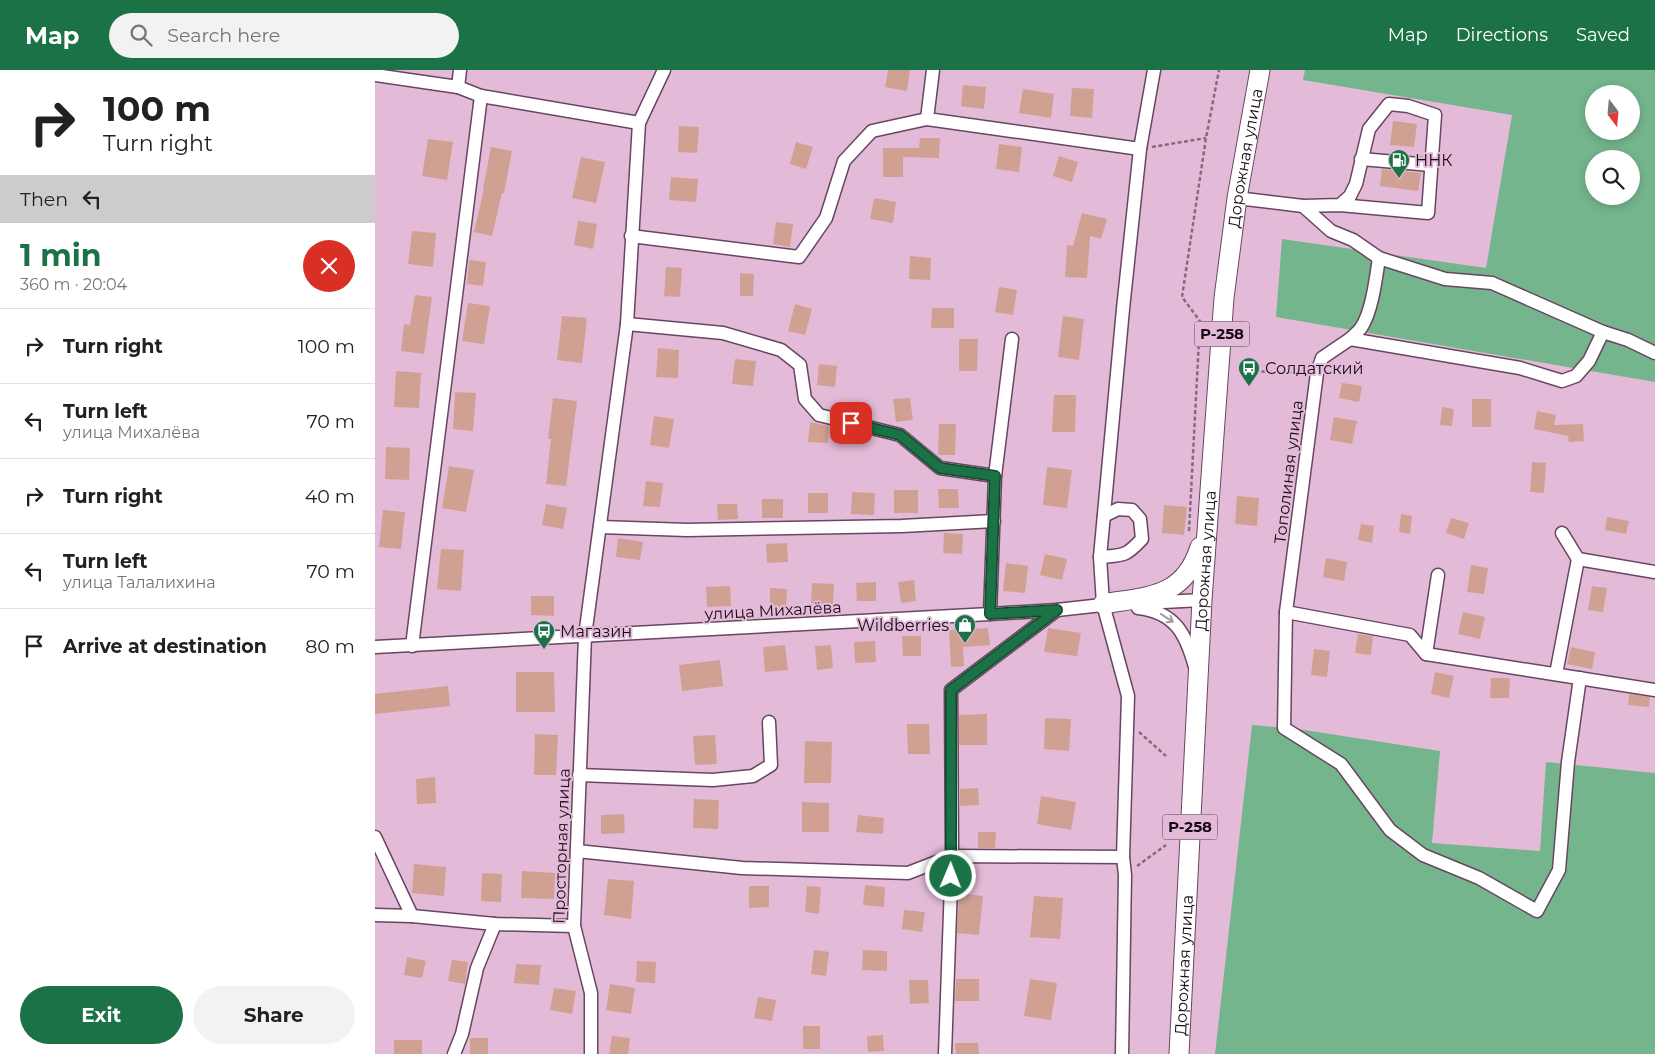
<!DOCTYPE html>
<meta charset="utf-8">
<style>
body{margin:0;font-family:Montserrat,sans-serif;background:#f2f2f2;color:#202124;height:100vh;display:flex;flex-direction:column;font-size:19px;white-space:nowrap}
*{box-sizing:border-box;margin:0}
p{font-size:16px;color:#757577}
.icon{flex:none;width:28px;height:28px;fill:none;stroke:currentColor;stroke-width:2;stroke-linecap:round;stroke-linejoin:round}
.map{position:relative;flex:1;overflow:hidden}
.details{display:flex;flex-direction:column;background:#fff;width:375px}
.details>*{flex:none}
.guide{background:#fff;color:#202124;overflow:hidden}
.needle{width:32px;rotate:164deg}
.fabs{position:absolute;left:1210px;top:15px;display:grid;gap:10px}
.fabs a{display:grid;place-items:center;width:55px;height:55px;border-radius:50%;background:#fff;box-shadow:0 2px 8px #0003;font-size:25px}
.pin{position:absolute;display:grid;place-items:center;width:42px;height:42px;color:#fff;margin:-21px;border-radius:10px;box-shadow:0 2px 8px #0006}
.me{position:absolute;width:55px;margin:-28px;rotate:1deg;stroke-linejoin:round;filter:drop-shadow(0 0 4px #0008)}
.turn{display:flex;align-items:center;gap:18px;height:105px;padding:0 20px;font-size:22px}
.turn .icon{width:65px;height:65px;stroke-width:2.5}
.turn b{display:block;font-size:35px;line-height:42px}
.then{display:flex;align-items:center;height:48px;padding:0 20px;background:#0003;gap:10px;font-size:19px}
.round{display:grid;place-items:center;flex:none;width:52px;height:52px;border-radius:26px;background:#f2f2f2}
.overview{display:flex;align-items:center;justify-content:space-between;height:85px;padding:0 20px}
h1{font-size:30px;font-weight:700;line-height:38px;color:#1a7246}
.button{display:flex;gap:10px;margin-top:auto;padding:10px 20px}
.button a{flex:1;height:58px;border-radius:30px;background:#1a7246;color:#fff;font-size:20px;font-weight:700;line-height:58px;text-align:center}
.button a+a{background:#f2f2f2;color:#202124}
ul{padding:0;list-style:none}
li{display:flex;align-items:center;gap:15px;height:75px;padding:0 20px;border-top:1px solid #e0e0e0}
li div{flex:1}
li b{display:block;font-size:19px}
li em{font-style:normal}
header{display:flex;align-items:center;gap:30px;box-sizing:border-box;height:70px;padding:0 25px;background:#1a7246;color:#fff}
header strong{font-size:24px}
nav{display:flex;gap:28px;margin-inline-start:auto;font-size:18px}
.search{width:350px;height:45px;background:#f2f2f2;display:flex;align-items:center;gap:12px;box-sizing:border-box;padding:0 18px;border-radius:28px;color:#757577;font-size:19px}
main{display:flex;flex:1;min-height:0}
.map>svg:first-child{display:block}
.green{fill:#74b58d;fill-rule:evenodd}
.building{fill:#d0a193}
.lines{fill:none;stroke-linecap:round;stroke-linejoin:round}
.minor-casing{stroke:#68465f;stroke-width:15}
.highway-casing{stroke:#68465f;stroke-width:21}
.path{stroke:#856a7e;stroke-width:2.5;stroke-dasharray:4 2.5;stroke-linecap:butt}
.minor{stroke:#fff;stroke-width:12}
.highway{stroke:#fff;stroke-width:19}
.oneway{stroke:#a39da1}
.route-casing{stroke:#114a2e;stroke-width:12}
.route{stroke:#1a7246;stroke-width:9}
.labels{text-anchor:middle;stroke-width:4;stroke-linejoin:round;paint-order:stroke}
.shield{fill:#e3bbd8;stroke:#554050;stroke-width:1}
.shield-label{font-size:15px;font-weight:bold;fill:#180b15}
.street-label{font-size:16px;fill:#180b15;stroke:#e3bbd8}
.poi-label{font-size:16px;fill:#180b15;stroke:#e3bbd8;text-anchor:start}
</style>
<header>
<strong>Map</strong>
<div class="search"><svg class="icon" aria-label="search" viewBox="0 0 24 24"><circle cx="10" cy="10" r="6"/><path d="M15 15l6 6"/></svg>Search here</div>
<nav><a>Map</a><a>Directions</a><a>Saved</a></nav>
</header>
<main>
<section class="details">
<div class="guide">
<div class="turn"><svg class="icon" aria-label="right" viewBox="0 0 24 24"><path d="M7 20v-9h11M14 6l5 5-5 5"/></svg><div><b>100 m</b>Turn right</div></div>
<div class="then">Then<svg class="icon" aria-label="left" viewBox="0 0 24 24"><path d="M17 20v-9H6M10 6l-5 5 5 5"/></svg></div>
</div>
<div class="overview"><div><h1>1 min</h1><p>360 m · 20:04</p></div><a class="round" style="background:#d93025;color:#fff"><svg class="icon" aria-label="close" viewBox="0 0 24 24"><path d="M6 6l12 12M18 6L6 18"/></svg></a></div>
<ul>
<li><svg class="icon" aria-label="right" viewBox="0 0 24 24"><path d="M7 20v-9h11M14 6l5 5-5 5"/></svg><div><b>Turn right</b></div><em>100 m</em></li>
<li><svg class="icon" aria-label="left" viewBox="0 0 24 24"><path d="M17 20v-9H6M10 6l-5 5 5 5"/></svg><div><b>Turn left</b><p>улица Михалёва</p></div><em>70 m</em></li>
<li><svg class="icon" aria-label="right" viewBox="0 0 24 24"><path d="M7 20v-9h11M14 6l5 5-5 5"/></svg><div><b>Turn right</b></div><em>40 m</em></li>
<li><svg class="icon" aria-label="left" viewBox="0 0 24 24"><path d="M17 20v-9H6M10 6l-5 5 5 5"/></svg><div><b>Turn left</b><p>улица Талалихина</p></div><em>70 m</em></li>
<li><svg class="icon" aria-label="arrive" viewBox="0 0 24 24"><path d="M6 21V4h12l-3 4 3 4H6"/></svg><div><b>Arrive at destination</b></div><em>80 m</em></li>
</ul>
<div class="button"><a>Exit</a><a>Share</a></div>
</section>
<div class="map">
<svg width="1280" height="984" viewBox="0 0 1280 984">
<rect width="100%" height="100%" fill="#e3bbd8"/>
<g class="green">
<path d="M930,0H1280V312L901,247L907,169L1111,198L1137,45L928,10ZM1219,24H1256V61H1219ZM1219,89H1256V126H1219Z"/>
<path d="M877,655L923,659L1065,681L1057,773L1165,781L1171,692L1280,703V984H840Z"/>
</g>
<g class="building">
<path d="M513,0H535L532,21L510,17Z"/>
<path d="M588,15L611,17L609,39L586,36Z"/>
<path d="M697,18L719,19L717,48L695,46Z"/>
<path d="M648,19L679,24L676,48L644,43Z"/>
<path d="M1018,51L1042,54L1039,77L1015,75Z"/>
<path d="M304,56L324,57L322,83L303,82Z"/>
<path d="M545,68H565L564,88L528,87V107H508V78H544Z"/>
<path d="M53,69L78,72L72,110L47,106Z"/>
<path d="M421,72L438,77L431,99L415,94Z"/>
<path d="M624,74L647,77L644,102L621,99Z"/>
<path d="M116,77L137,81L129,123H127L117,166L99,162L109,119H108Z"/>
<path d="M684,86L703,92L697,112L678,106Z"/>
<path d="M206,87L230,92L221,133L197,128Z"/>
<path d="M1007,99L1046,103L1043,121L1005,116Z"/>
<path d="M296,107L323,109L321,132L294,130Z"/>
<path d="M499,128L521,132L518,153L495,149Z"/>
<path d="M707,143L732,149L726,169L715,166L712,208L690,207L692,175L698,176Z"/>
<path d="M203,151L222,154L218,179L199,175Z"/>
<path d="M401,152L418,154L415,177L398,174Z"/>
<path d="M37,161L61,163L58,197L33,194Z"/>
<path d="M535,186L556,188L555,210L534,209Z"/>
<path d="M94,190L111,192L108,216L92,214Z"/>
<path d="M291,197L307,198L305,227L289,226Z"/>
<path d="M365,203L379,204L378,226H365Z"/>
<path d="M624,217L642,220L638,245L620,242Z"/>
<path d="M40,225L57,227L49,284L26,281L29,254L35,255Z"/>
<path d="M93,233L115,236L109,274L87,271Z"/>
<path d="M420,234L437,239L430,265L413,261Z"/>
<path d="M557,238H579V258H556Z"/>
<path d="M187,246L212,248L207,293L182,290Z"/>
<path d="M688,246L709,249L704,290L683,287Z"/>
<path d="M584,269H603L602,301H584Z"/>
<path d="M283,278L304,280L303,308L281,307Z"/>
<path d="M360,289L381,291L378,316L357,314Z"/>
<path d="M444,294L462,296L460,317L442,315Z"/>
<path d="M21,301L46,303L44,338L19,337Z"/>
<path d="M967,313L987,316L984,332L964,328Z"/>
<path d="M80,322L101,323L98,361L78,359Z"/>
<path d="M679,325H701L700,362H677Z"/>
<path d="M178,328L202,331L191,416L171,414L176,369H173Z"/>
<path d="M535,328L538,350L521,352L518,329Z"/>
<rect x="1097" y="329" width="19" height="28"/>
<path d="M1067,337L1079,339L1077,356L1065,355Z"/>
<path d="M1162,341L1181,345L1179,355L1208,354L1209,371L1194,372L1193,366L1159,359Z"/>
<path d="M279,346L299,349L294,378L275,375Z"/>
<path d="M959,347L982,351L977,374L955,370Z"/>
<path d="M435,352L454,356L453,373L433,372Z"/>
<path d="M564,354H581L580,385H563Z"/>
<path d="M11,377L35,378L34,410L10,409Z"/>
<path d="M1157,392L1171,393L1169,423L1155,422Z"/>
<path d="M74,396L99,400L91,442L67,438Z"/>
<path d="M672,397L697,400L692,438L668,435Z"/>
<path d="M271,411L288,413L285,437L268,436Z"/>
<path d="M563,419H583L584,438H564Z"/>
<rect x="519" y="420" width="24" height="23"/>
<path d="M477,422L500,423L499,445L476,444Z"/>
<rect x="433" y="423" width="20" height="20"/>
<path d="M862,426L884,428L882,456L860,454Z"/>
<rect x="387" y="429" width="21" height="19"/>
<path d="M171,434L192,438L188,459L167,455Z"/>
<path d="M342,434H362L363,449L343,450Z"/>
<path d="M789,435L812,437L809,465L787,463Z"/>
<path d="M8,440L30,442L26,479L4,477Z"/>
<path d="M1026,444L1037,446L1035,464L1024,462Z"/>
<path d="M1232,447L1254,451L1251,464L1230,460Z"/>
<path d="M1076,448L1094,453L1089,469L1071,463Z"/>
<path d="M986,454L999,456L997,473L983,470Z"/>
<path d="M569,463L588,464L587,484L568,483Z"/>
<path d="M243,468L268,472L265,490L241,487Z"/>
<path d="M412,473L413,492L392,493L391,474Z"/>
<path d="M66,479L89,480L86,521L62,519Z"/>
<path d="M670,484L692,489L687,510L665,505Z"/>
<path d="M951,488L972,492L969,511L948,507Z"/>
<path d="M631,493L653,496L650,523L628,521Z"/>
<path d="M1096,495L1113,498L1109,524L1092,522Z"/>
<path d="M539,510L541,531L526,533L523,512Z"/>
<path d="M501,512V531H482L481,513Z"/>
<path d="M437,513L459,514L458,534L436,533Z"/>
<path d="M355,516L356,536L332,537L331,517Z"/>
<path d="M1217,516L1232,518L1228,542L1213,540Z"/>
<path d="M395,518L412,519L411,537L395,536Z"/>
<path d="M156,526H179V546L156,545Z"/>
<path d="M1088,542L1110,547L1105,569L1083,564Z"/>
<path d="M613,558L615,575L588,577L589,596L576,597L574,560Z"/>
<path d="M673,558L706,563L702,586L669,582Z"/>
<path d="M983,564L998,566L996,585L980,583Z"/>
<path d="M527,566H546V586H528Z"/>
<path d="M500,571L501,592L480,593L479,572Z"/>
<path d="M410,575L413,600L390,602L388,577Z"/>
<path d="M456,575L458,598L442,600L440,576Z"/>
<path d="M1196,577L1220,582L1217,599L1192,594Z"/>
<path d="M939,579L955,581L952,607L936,605Z"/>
<path d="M345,590L348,616L307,621L304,595Z"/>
<path d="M141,602H179L180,642H141Z"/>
<path d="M1060,602L1079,606L1074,628L1056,624Z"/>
<path d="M1116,608H1135L1134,628H1115Z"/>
<path d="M73,616L75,636L0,644V624Z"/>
<path d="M1254,624L1275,627L1274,637L1253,635Z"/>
<path d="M612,644V675H584V645Z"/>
<path d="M670,648L696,649L694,681L669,679Z"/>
<path d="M532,654H554L555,684H533Z"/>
<path d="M160,664L183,665L181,705H159Z"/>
<path d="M340,665L342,694L320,695L318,666Z"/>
<path d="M430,671L457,672L456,713H429Z"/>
<path d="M60,707L61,733L42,734L41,709Z"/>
<path d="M603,718L604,735L585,736V719Z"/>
<path d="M666,726L701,732L696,760L662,754Z"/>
<path d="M319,729L344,730L343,759L318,758Z"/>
<path d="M427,732L454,733V762H427Z"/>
<path d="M249,744L250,763L226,764V745Z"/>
<path d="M483,745L509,748L508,764L481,762Z"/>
<path d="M603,762H621L620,778H603Z"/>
<path d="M39,794L71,797L69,826L37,823Z"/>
<path d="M147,801L180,803L179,829L146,828Z"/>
<path d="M107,803L127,804L126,832L106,831Z"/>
<path d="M233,809L259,811L256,849L229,845Z"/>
<path d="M490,815L510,817L509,837L488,835Z"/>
<path d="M374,816H394V837L374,838Z"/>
<path d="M432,816L446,817L444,844L430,842Z"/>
<path d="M584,823L608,826L604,865L582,863Z"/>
<path d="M659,826L688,828L685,869L655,867Z"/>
<path d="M529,840L550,842L547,862L527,859Z"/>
<path d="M439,880L454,882L451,906L436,904Z"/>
<path d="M488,880L512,881V901L487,900Z"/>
<path d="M32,887L51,891L47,908L29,905Z"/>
<path d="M77,890L93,892L90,914L73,911Z"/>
<path d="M262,891L281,892L280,913L261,912Z"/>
<path d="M141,894L166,895L164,915L139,913Z"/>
<path d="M581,909H604V931H580Z"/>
<path d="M655,909L682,913L676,950L649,946Z"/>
<path d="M534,910H553L554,933L535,934Z"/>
<path d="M235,914L260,918L256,944L231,940Z"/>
<path d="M179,918L201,921L197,944L175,940Z"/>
<path d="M383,927L401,930L397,951L379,948Z"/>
<rect x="428" y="956" width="17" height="23"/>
<path d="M508,965L509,981L493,982L492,966Z"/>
<path d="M237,966L255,968L253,984H234Z"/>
<rect x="95" y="968" width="18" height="16"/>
<rect x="19" y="970" width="28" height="14"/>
<path d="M580,973H603L604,984H581Z"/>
</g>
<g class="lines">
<g class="minor-casing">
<g id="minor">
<path d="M558,0L552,49L765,79"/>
<path d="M0,5L83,17L106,26L264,53"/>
<path d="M83,17L85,0"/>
<path d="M986,89L1056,95"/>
<path d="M862,128L928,136L965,135L1053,143L1060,45L1033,36L1014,34L994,59L981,114L975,126L965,135"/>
<path d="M928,136L956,161L978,170L1004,188L1070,209L1117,213L1228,262L1253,270L1280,283"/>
<path d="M256,166L424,187L451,148L469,91L497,61L552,49"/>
<path d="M252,254L348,263L406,280L425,295L430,329L444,345L525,365L565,398L620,406"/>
<path d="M975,269C978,266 983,262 986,258C997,242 1001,208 1004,188"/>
<path d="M225,457L312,460L527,456L619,451"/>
<path d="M725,487C749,485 750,487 767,469L765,449L757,440L743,439L729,446"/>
<path d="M1203,489L1280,502"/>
<path d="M769,533L827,530"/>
<path d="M763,538C800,542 811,564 820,597"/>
<path d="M911,542L1035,565L1051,584L1280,620"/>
<path d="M615,544L620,406L637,269"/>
<path d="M37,576L106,26"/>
<path d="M0,577L615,544L682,540L736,534"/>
<path d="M1051,584L1063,505"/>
<path d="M1181,604L1203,489L1187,463"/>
<path d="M1205,608L1193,692L1184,800L1162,841L1104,808L1048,785L1015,760L966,694L909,658L911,542L942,303L947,288L975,269L1145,298L1187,311L1201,306L1214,291L1228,262"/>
<path d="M204,705L338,710L378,706L396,695L394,652"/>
<path d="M0,767L37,846"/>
<path d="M202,781L367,798L533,803L577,786L748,787"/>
<path d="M0,845L37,846L120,854L199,856"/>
<path d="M79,984L87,964L102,898L120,854"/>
<path d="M216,984V923L199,856L210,566L252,254L264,53L289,0"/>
<path d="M570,984L577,786L576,620L682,540"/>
<path d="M747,984L750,805L748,787L753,626L728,534L725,487L748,239L765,79L779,0"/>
</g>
</g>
<g class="highway-casing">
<g id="highway">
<path d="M728,534C774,526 809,528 825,477"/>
<path id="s1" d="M804,984L827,530L849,228L862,128L885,0"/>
</g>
</g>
<g class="path">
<path d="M777,77L831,68"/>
<path d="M867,301L931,303"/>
<path d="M814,461L825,251L807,227L831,68L844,0"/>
<path d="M764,662L791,686"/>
<path d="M762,796L791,775"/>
</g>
<use href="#minor" class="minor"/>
<use href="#highway" class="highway"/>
</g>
<defs><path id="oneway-shaft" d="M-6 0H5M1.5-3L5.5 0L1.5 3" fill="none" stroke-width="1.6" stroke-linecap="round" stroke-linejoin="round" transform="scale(1.25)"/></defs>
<use class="oneway" href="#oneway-shaft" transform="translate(792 548) rotate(33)"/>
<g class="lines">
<g class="route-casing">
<path id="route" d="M476,353L525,365L565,398L620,406L615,544L682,540L576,620V806"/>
</g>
<use href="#route" class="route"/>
</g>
<defs>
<g id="fuel-pin" transform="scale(1.125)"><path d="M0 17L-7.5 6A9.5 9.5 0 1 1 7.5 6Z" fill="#1a7246" stroke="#e3bbd8"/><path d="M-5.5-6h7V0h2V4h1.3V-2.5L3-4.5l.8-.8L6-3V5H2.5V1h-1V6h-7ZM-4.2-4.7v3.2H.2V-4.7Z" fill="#fff"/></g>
<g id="bus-pin" transform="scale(1.125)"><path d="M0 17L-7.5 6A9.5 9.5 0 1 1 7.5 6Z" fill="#1a7246" stroke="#e3bbd8"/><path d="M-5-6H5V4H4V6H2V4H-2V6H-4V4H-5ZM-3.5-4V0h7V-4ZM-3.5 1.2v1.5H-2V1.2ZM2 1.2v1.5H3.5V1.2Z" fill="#fff"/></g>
<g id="shop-pin" transform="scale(1.125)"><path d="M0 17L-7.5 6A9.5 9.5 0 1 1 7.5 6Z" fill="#1a7246" stroke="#e3bbd8"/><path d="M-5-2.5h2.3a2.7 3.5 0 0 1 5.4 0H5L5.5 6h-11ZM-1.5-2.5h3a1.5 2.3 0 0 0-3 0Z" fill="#fff"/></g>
</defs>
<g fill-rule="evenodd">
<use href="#fuel-pin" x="1024" y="90"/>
<use href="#bus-pin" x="874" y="298"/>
<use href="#shop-pin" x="590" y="555"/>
<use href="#bus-pin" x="169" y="561"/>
</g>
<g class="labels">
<g class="shield">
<rect x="819.5" y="251.5" width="55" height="25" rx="4"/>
<rect x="787.5" y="744.5" width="55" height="25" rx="4"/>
</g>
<g class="shield-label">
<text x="847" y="269">Р-258</text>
<text x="815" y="762">Р-258</text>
</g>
<g class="street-label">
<text dy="6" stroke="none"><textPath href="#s1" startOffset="899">Дорожная улица</textPath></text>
<text transform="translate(913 402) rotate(-83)" y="6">Тополиная улица</text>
<text dy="6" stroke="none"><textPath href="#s1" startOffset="494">Дорожная улица</textPath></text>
<text transform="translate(398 540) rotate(-3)" y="6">улица Михалёва</text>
<text transform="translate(186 776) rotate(-88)" y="6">Просторная улица</text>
<text dy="6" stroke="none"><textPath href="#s1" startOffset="89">Дорожная улица</textPath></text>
</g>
<g class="poi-label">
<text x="1040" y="96">ННК</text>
<text x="890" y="304">Солдатский</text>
<text x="574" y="561" text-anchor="end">Wildberries</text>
<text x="185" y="567">Магазин</text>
</g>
</g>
</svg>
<div class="fabs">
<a><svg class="needle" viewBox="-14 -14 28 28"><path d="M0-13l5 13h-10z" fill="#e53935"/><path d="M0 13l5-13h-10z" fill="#757577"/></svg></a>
<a><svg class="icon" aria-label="search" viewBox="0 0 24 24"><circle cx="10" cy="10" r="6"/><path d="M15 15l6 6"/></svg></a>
</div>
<div class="pin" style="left:476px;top:353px;background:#d93025"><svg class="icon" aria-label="arrive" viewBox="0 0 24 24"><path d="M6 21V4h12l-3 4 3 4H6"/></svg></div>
<svg class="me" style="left:576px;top:806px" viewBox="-20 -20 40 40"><circle r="17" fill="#1a7246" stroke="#fff" stroke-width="3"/><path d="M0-11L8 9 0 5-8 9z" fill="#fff"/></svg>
</div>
</main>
